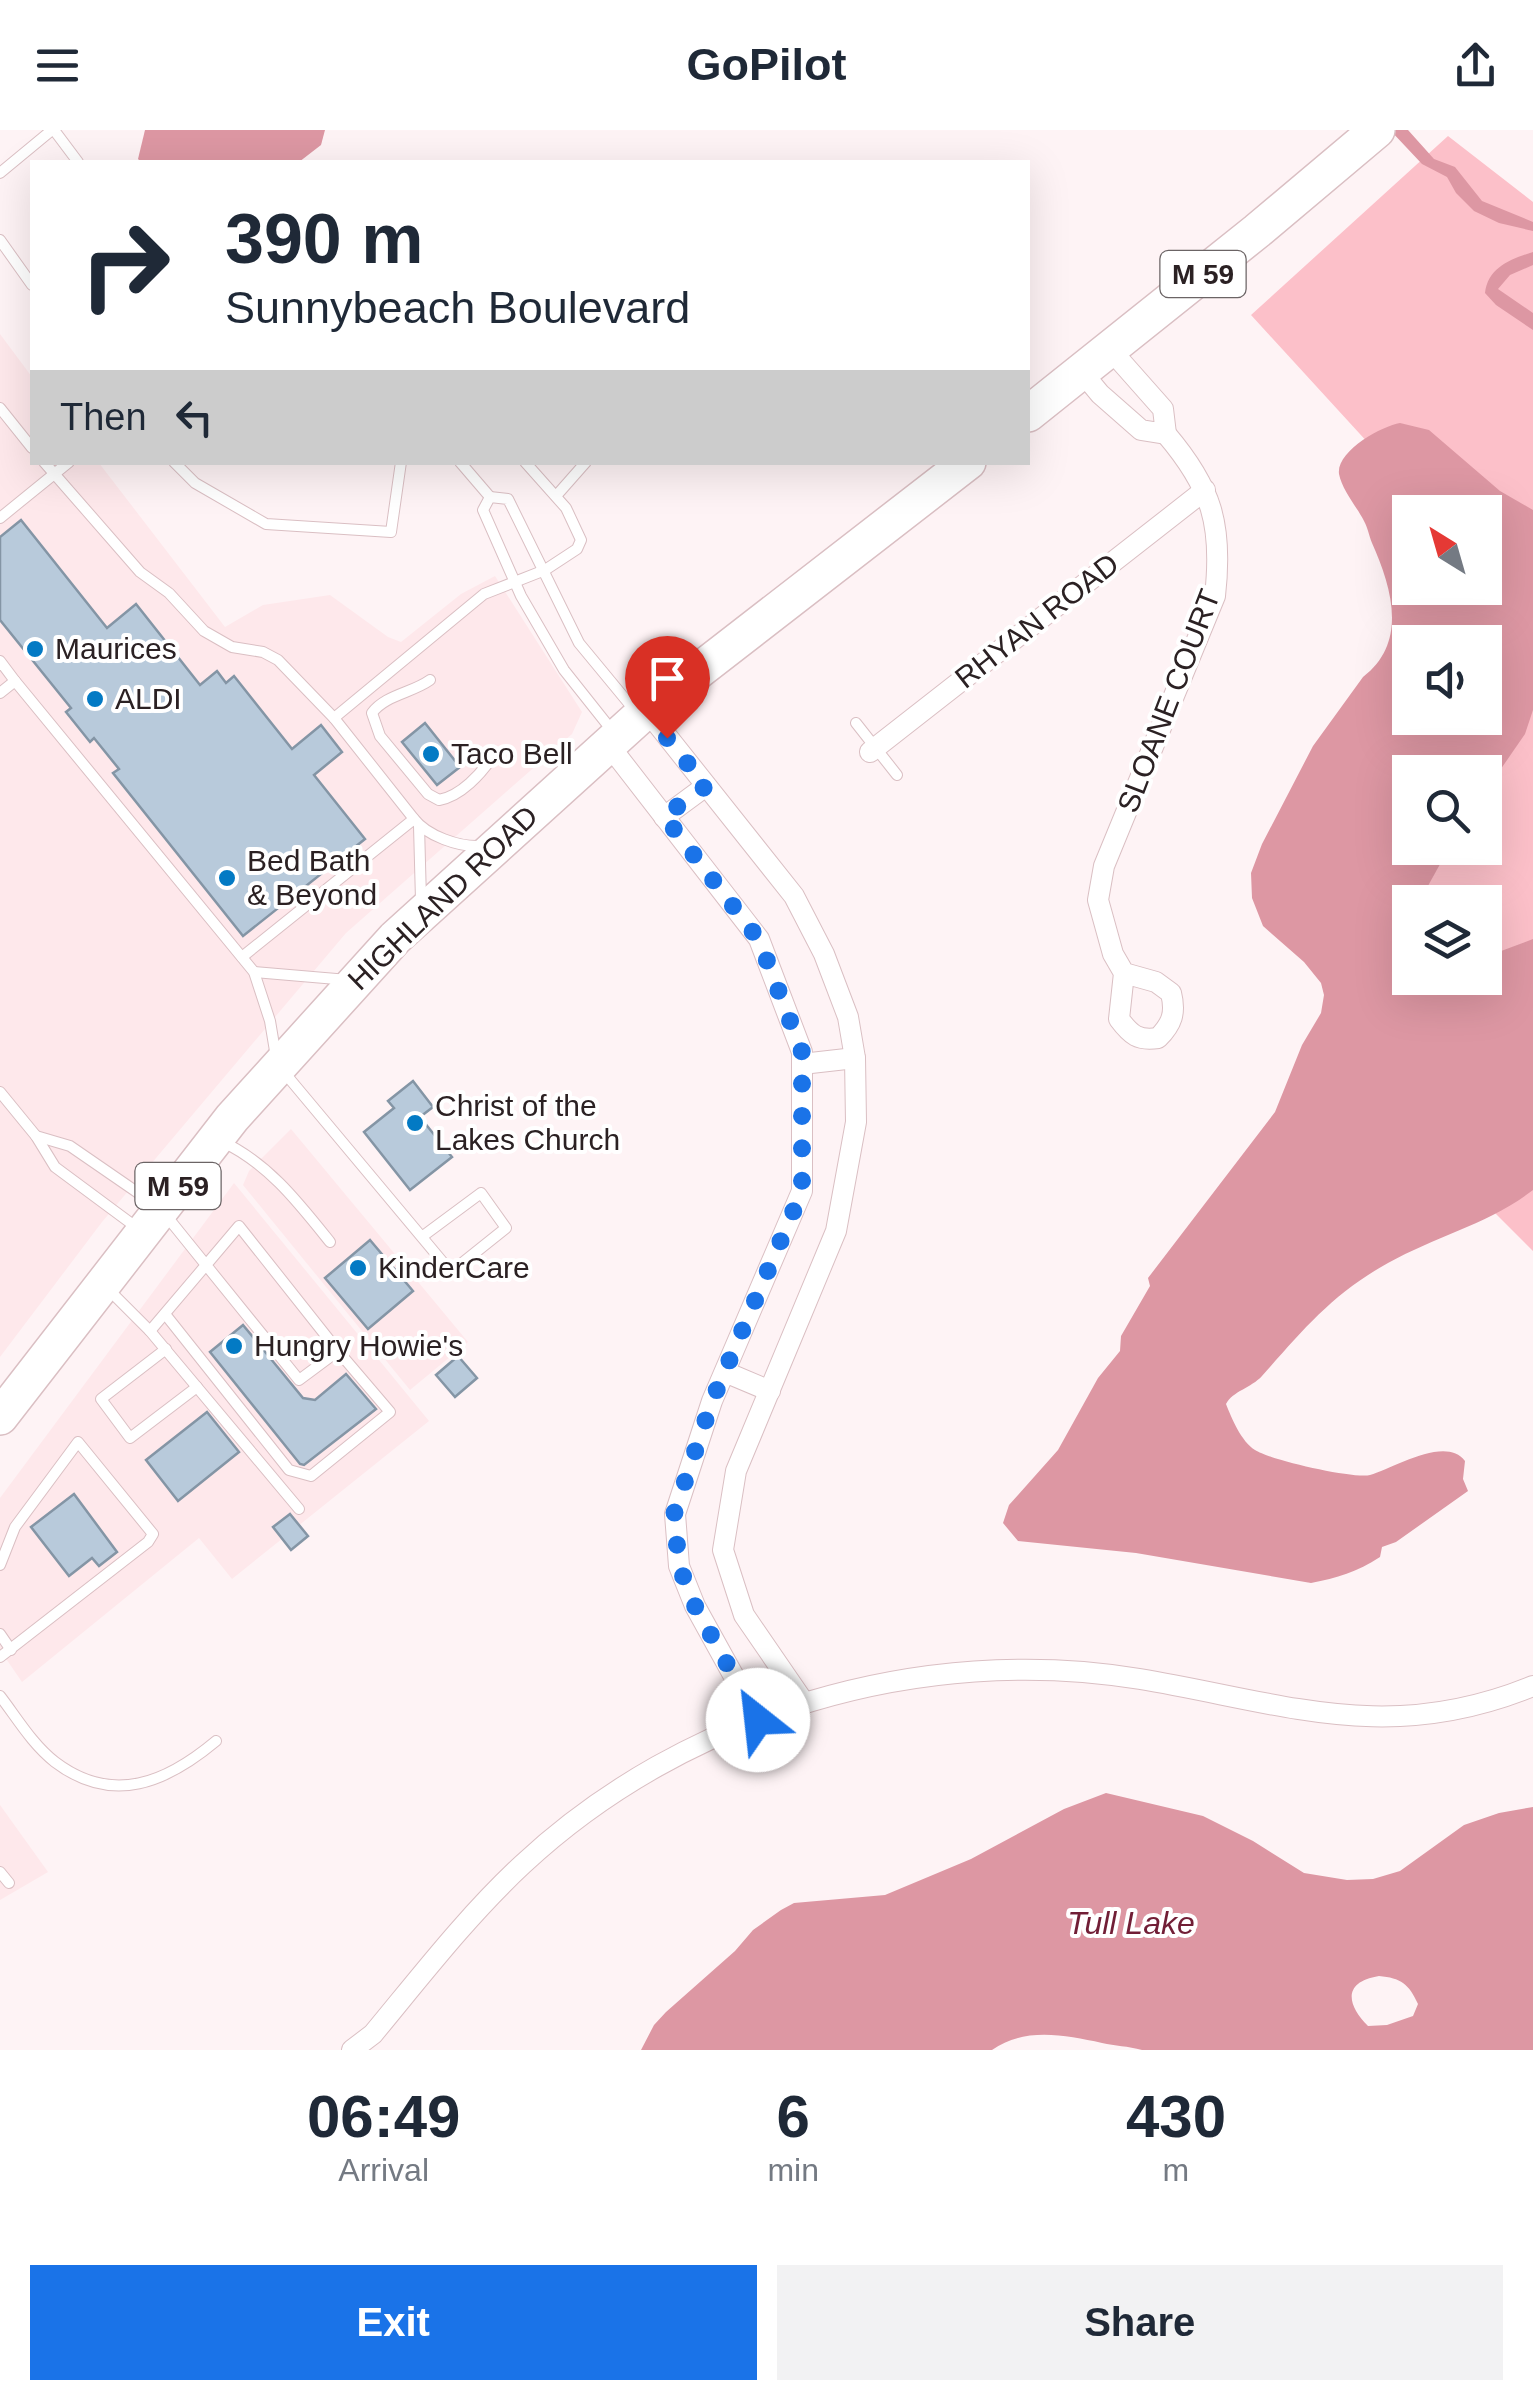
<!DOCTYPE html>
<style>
body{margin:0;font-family:Helvetica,sans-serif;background:#f2f2f3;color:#1f2937;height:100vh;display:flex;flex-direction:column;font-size:38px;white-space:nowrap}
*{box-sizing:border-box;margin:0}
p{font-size:32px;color:#747a83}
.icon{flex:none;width:55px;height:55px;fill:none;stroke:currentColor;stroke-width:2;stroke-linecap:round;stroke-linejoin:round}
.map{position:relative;height:1920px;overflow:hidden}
.details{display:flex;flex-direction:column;background:#fff;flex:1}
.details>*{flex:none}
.banner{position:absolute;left:30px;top:30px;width:1000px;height:305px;border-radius:0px;box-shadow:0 10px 40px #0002;background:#fff;color:#1f2937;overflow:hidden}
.needle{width:65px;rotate:323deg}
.tools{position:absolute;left:1392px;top:365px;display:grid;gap:20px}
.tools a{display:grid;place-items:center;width:110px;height:110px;border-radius:0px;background:#fff;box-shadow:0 10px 40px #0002;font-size:50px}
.pin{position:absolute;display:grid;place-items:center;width:85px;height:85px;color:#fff;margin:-102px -42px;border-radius:50% 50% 50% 0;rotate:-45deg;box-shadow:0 0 10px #0007}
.pin .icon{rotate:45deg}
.me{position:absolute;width:110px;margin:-55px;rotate:331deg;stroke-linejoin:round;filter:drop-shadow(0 0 8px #0008)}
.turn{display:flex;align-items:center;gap:35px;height:210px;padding:0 30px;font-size:45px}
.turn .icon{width:130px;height:130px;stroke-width:2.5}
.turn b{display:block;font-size:70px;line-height:85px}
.then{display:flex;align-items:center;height:95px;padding:0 30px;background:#0003;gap:20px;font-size:38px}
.eta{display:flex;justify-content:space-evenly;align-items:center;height:170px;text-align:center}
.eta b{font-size:60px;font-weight:700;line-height:70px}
.action{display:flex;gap:20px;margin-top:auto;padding:20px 30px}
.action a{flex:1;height:115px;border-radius:0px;background:#1a73e8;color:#fff;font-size:40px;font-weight:700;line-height:115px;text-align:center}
.action a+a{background:#f2f2f3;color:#1f2937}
header{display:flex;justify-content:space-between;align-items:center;height:130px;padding:0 30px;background:#fff;font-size:45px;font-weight:700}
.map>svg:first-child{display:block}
.built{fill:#fee8eb}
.green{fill:#fcc0c9;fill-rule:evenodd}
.water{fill:#dd97a3;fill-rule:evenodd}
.building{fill:#b8cadb;stroke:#8495a5;stroke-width:2.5}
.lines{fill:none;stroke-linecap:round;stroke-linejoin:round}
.lane-casing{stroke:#dabfc3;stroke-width:12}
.street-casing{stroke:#dabfc3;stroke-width:22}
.highway-casing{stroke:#dabfc3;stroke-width:38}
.lane{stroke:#fff;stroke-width:10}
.street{stroke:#fff;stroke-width:20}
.highway{stroke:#fff;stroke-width:35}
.route{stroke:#1a73e8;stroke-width:18;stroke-dasharray:0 32.4}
.poi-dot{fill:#037ac4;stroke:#fff;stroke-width:4}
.labels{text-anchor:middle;stroke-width:8;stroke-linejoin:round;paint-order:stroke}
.shield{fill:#fff;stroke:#6b6465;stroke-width:2.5}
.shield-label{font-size:28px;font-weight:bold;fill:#2b2123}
.street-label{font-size:30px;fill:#2b2123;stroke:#fff}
.poi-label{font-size:30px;fill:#2b2123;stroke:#fff;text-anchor:start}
.water-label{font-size:32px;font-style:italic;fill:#711e36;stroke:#fff}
</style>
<header><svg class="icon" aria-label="menu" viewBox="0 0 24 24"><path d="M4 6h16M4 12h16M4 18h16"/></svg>GoPilot<svg class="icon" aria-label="share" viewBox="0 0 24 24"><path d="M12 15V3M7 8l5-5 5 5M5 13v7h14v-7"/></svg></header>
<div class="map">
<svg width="1533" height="1920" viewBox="0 0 1533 1920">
<rect width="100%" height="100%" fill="#fef3f5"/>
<g class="built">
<path d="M0,204L32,247V332L99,333L225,497L263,475L330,465L388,507L401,512L461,464L495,446L582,582L572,604L346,803L102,1092L0,1227Z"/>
<path d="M291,999L468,1212L410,1260L243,1055L249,1041Z"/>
<path d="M234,1053L429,1291L232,1449L199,1408L22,1552L0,1520V1368Z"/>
<path d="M0,1675L48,1742L0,1770Z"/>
</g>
<g class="green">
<path d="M1448,6L1533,72V463L1485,382L1381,327L1251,185Z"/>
<path d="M1533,496V1121L1479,1067L1382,780L1415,718H1485V588ZM1410,772H1485V848H1410Z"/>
</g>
<g class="water">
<path d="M145,0H325L321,15L299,32H141L138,29Z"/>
<path d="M1390,0H1408L1434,29L1455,37L1482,71L1533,92V101L1499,93L1474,81L1456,63L1447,47L1422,34Z"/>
<path d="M1533,122V135L1510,145L1498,159L1533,183V200L1496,175L1485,163C1488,137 1511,129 1533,122Z"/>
<path d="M1400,293L1429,300L1500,361L1533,380V580L1525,604L1485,662V642H1410V718H1449L1419,772H1410V848H1425L1434,853L1454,848H1485V827L1533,809V1060C1489,1094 1436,1106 1388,1133C1332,1164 1303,1200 1262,1246C1251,1258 1233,1261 1226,1274C1232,1289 1241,1311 1255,1320C1270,1330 1354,1349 1370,1345C1394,1338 1446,1305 1465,1331L1463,1349L1468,1361L1396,1412L1382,1417L1380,1427C1357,1442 1337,1448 1311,1453L1136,1423L1018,1411L1003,1393L1009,1375L1058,1320L1098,1248L1120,1221L1121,1206L1150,1156L1148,1148L1275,982L1302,915L1321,883L1324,865L1321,853L1304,832L1263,796L1252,768L1251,743L1262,714L1313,616L1363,547C1409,512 1391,456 1372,413C1369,406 1368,398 1364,391C1357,377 1342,360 1339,344C1336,321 1382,296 1400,293ZM1485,382V458H1410V382ZM1410,512H1485V588H1410Z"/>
<path d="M1106,1663L1203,1686L1253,1711L1304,1743L1347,1750L1373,1749L1400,1741L1464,1695L1499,1683L1533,1677V1920H1142C1128,1916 1115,1916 1102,1913C1064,1905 1025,1897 992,1920H641L654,1895L666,1882L735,1821L753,1800L781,1780L794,1773L885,1765L971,1729L1064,1679ZM1379,1846C1401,1848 1409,1854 1418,1874L1413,1886L1387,1895L1368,1896C1347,1875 1342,1852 1379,1846Z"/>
</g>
<g class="building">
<path d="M21,390L107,498L136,474L200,555L217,541L226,553L234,546L292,619L321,595L342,622L314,645L365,709L243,806L113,643L119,639L94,608L90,612L66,582L71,578L0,490V407Z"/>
<path d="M425,593L460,637L437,655L402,612Z"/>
<path d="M413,951L433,977L420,987L452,1027L410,1060L364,1002L394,978L388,971Z"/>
<path d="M370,1110L413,1161L368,1199L325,1148Z"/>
<path d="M243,1195L303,1268L315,1270L346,1244L376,1279L304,1335L300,1334L210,1222Z"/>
<path d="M458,1226L477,1248L455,1267L436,1245Z"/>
<path d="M207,1282L239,1322L178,1371L146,1330Z"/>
<path d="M74,1364L117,1422L99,1436L92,1428L69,1446L31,1397Z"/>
<path d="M290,1384L308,1406L291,1420L273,1397Z"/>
</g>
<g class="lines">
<g class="lane-casing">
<g id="lane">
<path d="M54,0L78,32"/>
<path d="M0,43L52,0"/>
<path d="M0,110L32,155"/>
<path d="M0,278L32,318"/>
<path d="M44,332L140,442L169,463L204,501L232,517L263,522L278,530L334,588"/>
<path d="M174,332L195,353L266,394L391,402L401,332"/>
<path d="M460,332L490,367"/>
<path d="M556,366L586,332"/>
<path d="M0,388L69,332"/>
<path d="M0,531L15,551"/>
<path d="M430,550C412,563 385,565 372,583L380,606L428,664L439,670C461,666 481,644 493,626"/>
<path d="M0,563L15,551L254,842L270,891L276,927"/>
<path d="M856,593L897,645"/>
<path d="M614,603L564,540L521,466L483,380L490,367L508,369L579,513L636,582"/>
<path d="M414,689C427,706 459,717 480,716"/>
<path d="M419,696L421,770"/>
<path d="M242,827L414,689L334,588L484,464L545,440L577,419L581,410L566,378L525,332"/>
<path d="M254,842L348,850"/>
<path d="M283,941L451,1142L506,1098L481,1063L423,1106"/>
<path d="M0,962L36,1006L55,1037L140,1100"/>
<path d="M36,1006L70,1016L160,1078L206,1135L239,1096L338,1221L299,1250L206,1135L150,1201"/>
<path d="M221,1011C268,1033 298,1072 330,1112"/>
<path d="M106,1157L150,1201L299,1379"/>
<path d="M165,1184L289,1340L311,1346L390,1282L338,1221"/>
<path d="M166,1219L101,1269L130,1308L197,1257"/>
<path d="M0,1435L15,1397L78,1312L153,1404L148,1412L0,1527"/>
<path d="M0,1504L11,1520"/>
<path d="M0,1566C17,1588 32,1614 55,1632C113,1676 167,1652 216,1611"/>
<path d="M0,1742L9,1753"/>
</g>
</g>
<g class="street-casing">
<g id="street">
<path d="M1081,241L1100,264L1141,300L1166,304L1163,279L1109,218"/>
<path d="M647,581L794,766L824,824L848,887L855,928L856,992L836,1101L736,1341L723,1420L744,1485L803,1571"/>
<path d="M608,614L759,809L802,922V1061L712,1271L675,1384L679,1436L695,1476L758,1590"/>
<path d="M870,622L1205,360"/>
<path d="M664,687L706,656"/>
<path d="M1124,843L1156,852L1171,863C1176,883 1172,894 1158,908C1138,911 1131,905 1119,889L1124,843L1113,824L1098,770L1104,736L1215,466C1223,395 1212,358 1166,304"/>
<path d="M802,934L855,928"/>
<path d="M725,1242L770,1261"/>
<path d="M352,1920L373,1904C421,1846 468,1785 523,1734C685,1583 922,1513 1140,1549C1284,1573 1387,1616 1533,1556"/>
</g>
</g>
<g class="highway-casing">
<g id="highway">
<path d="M1028,284L1257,101L1377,0"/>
<path d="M0,1287L232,988L395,808L639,587L968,332"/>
</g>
</g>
<use href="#lane" class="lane"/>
<use href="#street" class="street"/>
<use href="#highway" class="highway"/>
</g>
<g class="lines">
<path class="route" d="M667,608L706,656L664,686L759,810L802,922V1061L712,1271L674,1384L679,1436L695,1476L758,1590"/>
</g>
<g class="poi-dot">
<circle cx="35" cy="519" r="10"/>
<circle cx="95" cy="569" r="10"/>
<circle cx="431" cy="624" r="10"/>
<circle cx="227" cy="748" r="10"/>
<circle cx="415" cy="993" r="10"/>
<circle cx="358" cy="1138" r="10"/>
<circle cx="234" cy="1216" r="10"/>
</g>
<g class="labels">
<g class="shield">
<rect x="1160.5" y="121" width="85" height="46" rx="8"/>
<rect x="135.5" y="1033" width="85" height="46" rx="8"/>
</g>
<g class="shield-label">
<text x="1203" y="154">M 59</text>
<text x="178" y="1066">M 59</text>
</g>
<g class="street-label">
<text transform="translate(1037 491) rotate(-38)" y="10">RHYAN ROAD</text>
<text transform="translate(1169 571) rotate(-69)" y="10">SLOANE COURT</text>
<text transform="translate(443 768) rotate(-44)" y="10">HIGHLAND ROAD</text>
</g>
<g class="poi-label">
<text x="55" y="529">Maurices</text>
<text x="115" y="579">ALDI</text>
<text x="451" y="634">Taco Bell</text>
<text x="247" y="741">Bed Bath<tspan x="247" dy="34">&amp; Beyond</tspan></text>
<text x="435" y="986">Christ of the<tspan x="435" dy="34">Lakes Church</tspan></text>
<text x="378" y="1148">KinderCare</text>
<text x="254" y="1226">Hungry Howie's</text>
</g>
<g class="water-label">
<text x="1131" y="1804">Tull Lake</text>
</g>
</g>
</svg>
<div class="tools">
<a><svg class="needle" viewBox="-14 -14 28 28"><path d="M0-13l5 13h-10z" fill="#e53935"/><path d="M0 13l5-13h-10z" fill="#747a83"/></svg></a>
<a><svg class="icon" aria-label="sound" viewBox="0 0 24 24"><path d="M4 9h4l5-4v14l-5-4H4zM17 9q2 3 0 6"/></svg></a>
<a><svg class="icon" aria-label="search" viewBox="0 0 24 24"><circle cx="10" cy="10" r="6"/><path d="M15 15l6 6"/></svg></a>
<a><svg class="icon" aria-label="layers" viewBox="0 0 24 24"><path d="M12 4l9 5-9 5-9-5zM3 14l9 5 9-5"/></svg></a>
</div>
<div class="pin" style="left:667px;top:608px;background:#d93025"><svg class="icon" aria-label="arrive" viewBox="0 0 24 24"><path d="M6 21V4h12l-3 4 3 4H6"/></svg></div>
<svg class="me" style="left:758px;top:1590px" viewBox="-20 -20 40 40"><circle r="19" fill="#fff"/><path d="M0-13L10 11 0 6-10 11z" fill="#1a73e8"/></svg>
<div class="banner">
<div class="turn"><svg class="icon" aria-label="right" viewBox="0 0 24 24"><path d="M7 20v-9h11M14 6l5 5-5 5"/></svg><div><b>390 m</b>Sunnybeach Boulevard</div></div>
<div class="then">Then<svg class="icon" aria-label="left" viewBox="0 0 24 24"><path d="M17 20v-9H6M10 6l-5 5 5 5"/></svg></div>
</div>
</div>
<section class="details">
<div class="eta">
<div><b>06:49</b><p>Arrival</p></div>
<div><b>6</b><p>min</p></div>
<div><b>430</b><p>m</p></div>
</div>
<div class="action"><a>Exit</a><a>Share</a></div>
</section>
